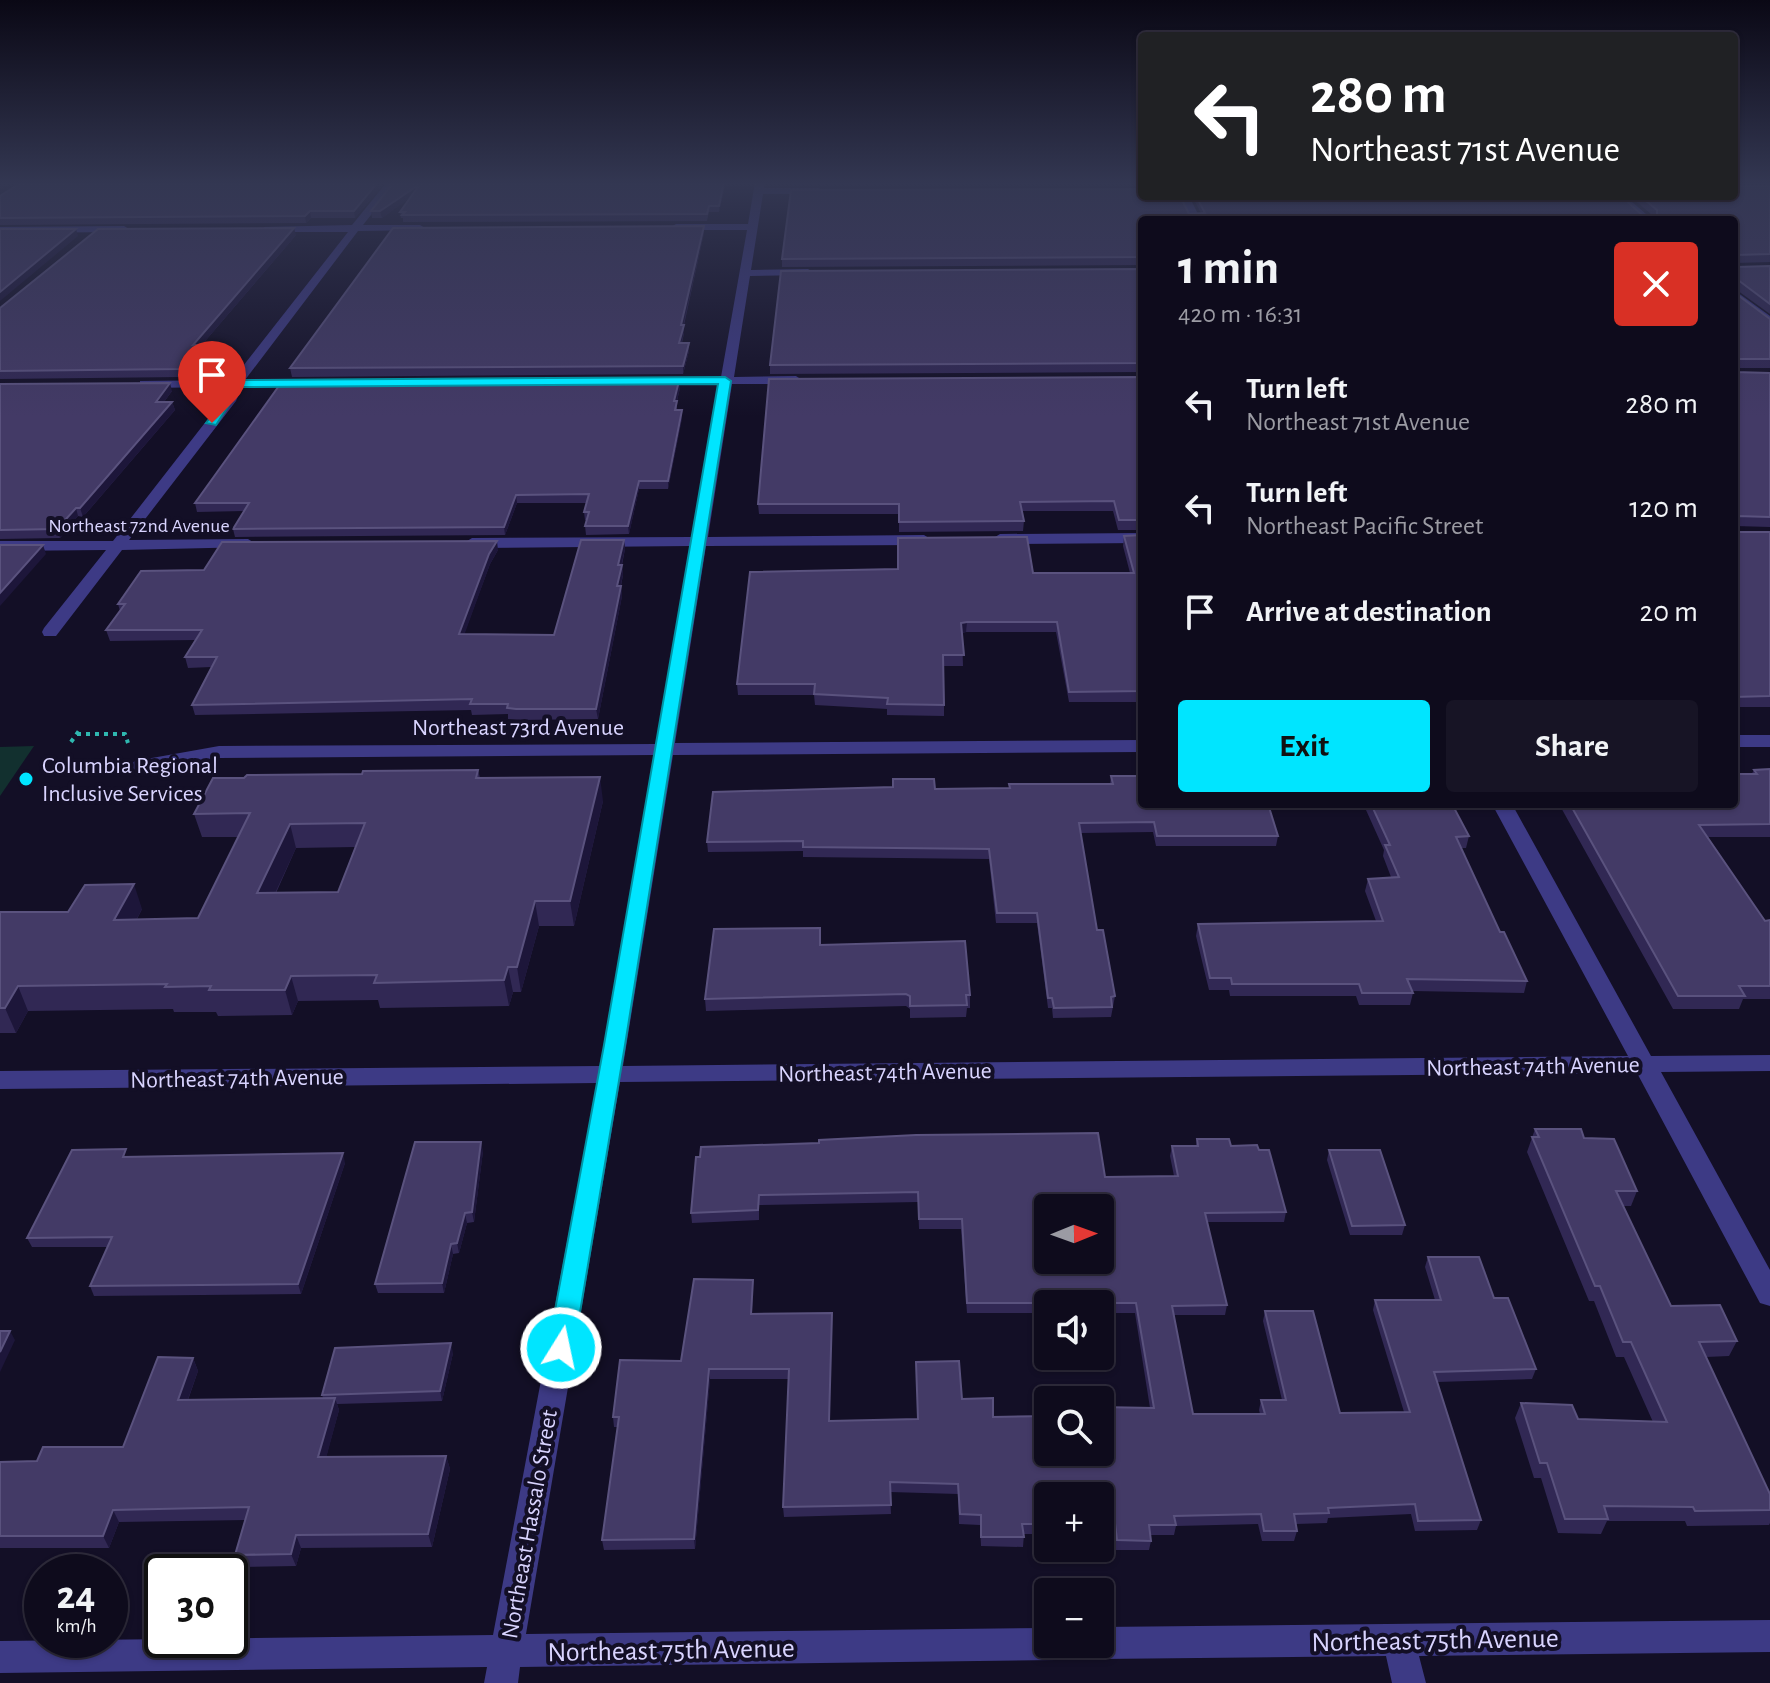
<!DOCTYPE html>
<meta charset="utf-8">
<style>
body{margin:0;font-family:"Alegreya Sans",sans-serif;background:#171425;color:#f1f3f6;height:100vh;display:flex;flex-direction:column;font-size:30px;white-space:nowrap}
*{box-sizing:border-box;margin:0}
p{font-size:26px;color:#9b9ba3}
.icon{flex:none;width:44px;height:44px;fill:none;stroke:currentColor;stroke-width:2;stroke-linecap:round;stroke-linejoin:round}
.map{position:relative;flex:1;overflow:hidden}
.sheet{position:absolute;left:1138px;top:216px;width:600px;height:592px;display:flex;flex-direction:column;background:#0e0b1c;border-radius:8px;box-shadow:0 2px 6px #0004,0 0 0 2px #2e2b3b}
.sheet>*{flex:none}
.hud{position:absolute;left:1138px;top:32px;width:600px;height:168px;border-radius:8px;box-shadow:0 2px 6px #0004,0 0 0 2px #2e2b3b;background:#202124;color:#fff;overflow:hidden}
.needle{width:52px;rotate:89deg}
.tools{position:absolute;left:1034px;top:1194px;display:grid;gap:16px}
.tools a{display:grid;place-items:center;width:80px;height:80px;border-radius:8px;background:#0e0b1c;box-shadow:0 2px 6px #0004,0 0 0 2px #2e2b3b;font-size:40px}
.speed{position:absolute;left:24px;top:1554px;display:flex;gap:16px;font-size:40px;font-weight:700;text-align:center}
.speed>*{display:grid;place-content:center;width:104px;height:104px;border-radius:50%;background:#0e0b1c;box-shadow:0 2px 6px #0004,0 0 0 2px #2e2b3b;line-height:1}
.speed small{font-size:20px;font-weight:400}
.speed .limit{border:4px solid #111;border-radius:12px;background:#fff;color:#111}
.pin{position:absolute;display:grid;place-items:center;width:68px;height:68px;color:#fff;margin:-82px -34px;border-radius:50% 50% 50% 0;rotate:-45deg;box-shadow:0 0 8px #0007}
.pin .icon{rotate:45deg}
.me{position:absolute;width:88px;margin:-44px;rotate:10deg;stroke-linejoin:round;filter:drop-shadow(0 0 6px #0008)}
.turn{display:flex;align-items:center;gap:28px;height:168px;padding:0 40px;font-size:36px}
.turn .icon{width:104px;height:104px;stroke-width:2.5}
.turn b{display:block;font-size:56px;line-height:68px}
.round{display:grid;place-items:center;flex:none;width:84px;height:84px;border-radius:8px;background:#171425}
.summary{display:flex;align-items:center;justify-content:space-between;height:136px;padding:0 40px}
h1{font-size:48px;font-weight:600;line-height:60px}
.action{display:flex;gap:16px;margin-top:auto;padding:16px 40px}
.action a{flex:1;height:92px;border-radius:8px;background:#00e5ff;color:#111;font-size:32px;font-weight:600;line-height:92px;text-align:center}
.action a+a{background:#171425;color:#f1f3f6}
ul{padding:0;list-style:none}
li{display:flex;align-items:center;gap:24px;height:104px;padding:0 40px}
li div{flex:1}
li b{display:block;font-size:30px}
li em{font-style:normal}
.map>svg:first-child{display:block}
.green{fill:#12302f}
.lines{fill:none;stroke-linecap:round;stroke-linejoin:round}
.path{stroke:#2fb8b0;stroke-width:4;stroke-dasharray:4 5;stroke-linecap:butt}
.minor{fill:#3d3a85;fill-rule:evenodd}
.wall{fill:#312854;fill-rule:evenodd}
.shaded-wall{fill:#1d163a}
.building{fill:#433a66;stroke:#5a527e;stroke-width:2;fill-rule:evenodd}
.route{fill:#00e5ff;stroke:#0095a6;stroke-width:2}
.poi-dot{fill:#00e5ff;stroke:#130f26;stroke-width:3}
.labels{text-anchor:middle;stroke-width:8;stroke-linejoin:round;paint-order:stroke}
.far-street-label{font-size:20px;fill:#d9d4ff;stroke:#130f26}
.street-label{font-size:24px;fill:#d9d4ff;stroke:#130f26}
.poi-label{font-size:24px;fill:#d9d4ff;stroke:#130f26;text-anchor:start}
.near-street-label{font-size:28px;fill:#d9d4ff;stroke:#130f26}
</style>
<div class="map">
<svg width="1770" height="1683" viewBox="0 0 1770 1683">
<rect width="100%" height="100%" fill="#130f26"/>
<path class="green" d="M34,746L0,796V747Z"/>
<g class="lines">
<g class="path">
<path d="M77,734H125L128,743"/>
<path d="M71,742L81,728"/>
</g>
<g class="minor">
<path d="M387,182H397L363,225H420L425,228L424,230L358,231L245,380L308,379L312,380V386L242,387L236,401L129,540L248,539L256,544L253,547L122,550L56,636H44L42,632L44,628L106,550L0,551V541H113L225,397L229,387L144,388L140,387V381L232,380L348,232H268L264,231V227L352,225Z"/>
<path d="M755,182H765L764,188H819L824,191L819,194H763L751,270L808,269L813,272L808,275L750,276L734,377L796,376L802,380L796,384H732L708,537L924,535L932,540L924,545L706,546L675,743L1142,740V752L673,755L623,1066L1628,1056L1492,804H1512L1651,1056L1770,1055V1071L1661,1072L1770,1270V1306L1760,1303L1637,1073L620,1082L526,1634L1048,1628V1644H1071L1067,1655L1055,1660L520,1667L518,1683H484L487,1667L0,1673V1641L493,1635L597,1083L0,1089V1071L600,1066L654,755L219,758L135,773L126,767L135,761L219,746L656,744L691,546L472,548L464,543L472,538L693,537L720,384L652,385L646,381L652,377H721L747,230H676L671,227L676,224H748Z"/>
<path d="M1764,182H1770V185L1766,184Z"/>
<path d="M1179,196H1189L1201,220H1191Z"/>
<path d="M1614,196H1625L1653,220H1642Z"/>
<path d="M0,227L124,226L129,229L124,232L0,233Z"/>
<path d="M1734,290L1770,316V326L1734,299Z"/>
<path d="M1142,533V543L1000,544L992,539L1000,534Z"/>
<rect x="1734" y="735" width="36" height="12"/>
<path d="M1770,1620V1652L1419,1656L1426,1683H1392L1386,1656L1100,1659L1088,1654L1084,1644H1100V1627Z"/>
</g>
</g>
<g class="wall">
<path d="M385,182L355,218H311L306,223L0,225V196Z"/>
<path d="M394,182H726L719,212H709L707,221L403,222V218H401L400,212L409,198L382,218H372L371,211Z"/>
<path d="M792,182H1142V184L793,185Z"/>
<path d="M1770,186V262L1735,263L1736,267L1770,266V314L1734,288L1735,293L1770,319V368H1734L1735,372L1770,373V527L1735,526L1734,529L1737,532H1770V707H1734V220H1142V265L782,267V259L1201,213L1192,196H1621L1642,215H1652L1630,196H1734Z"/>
<path d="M704,233L684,325V333L682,343L689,351L683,374L292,377L290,368Z"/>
<path d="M296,235L200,347L201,352L182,377L0,379V308Z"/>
<path d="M1142,269V372L770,374V365Z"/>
<path d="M1142,377V530H1118L1113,511H1022L1024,521L1023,531L899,532V514H759L758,504Z"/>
<path d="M0,384L172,391L164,402H172L175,410L83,517L78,516L60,538L0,539Z"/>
<path d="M680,388L677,401V410H682V418L668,489H639L629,534L586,535L585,526L587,520H585L584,512L587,503H517L505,535L235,537L233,529L244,511L197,512L195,503Z"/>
<path d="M1142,535V702H1069L1056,632H966L962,633L963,666H944V716L887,715V709L815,705L814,695H738L737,684L1033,573H1130L1123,546L1124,536Z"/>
<path d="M624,540L625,549L622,565L623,575L621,586L622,596L598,719L517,720L508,719V714L472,715L471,710L195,715L192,705L211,667L188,668L185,657L196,640L110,641L106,630L120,611L118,604L204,570L498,550L490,564L464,634L554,635Z"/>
<path d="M1770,769V837H1708L1765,921L1770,920V999H1743L1739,1009H1673L1559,804H1734L1754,770Z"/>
<path d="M478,770L480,778L603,801L574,926H539L521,992H513L509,1006L380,1008L378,1000L298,1001L292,1015L218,1016L216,1012H174L173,1009L28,1011L16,1033H0V912H68L142,909L137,919L198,918L238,837H202L194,814L244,778ZM355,847L338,892L276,893L296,848Z"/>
<path d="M1111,776L1142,804L1278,836L1276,846H1156L1153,832L1081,833L1097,930L1115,996L1111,1017L1053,1018L1052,1008H1048L1037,923H996L989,859L803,857V851L708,852L707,842L935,789L1009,788V784H1110Z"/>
<path d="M1367,804H1452L1469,836L1466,848H1461L1500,932L1527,981L1524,993L1412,991L1413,993L1410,1005H1359L1356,996H1230L1229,990H1209L1196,936L1198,924L1376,921L1365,891L1368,879L1391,877L1383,856L1384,850L1366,810Z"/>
<path d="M821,945L970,995V1008H967L966,1017L910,1018V1009L906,1006L706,1011L705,999Z"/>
<path d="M1535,1129L1584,1138L1637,1191L1631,1206H1623L1671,1306L1737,1341L1729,1356L1706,1357L1770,1494V1523L1769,1525L1687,1526L1685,1521H1607L1601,1534L1558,1533L1541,1478H1534L1515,1418L1521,1403L1578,1419L1653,1422L1624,1357H1616L1594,1301H1589L1527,1152Z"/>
<path d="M1197,1139L1259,1150L1286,1212L1284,1222H1207L1227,1305L1225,1315H1174L1193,1414H1260L1259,1410L1261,1400H1282L1263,1321L1265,1311L1340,1413L1404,1412L1373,1310L1375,1300H1435L1425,1267L1428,1257L1494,1298L1536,1369L1532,1379L1437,1382L1481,1520L1477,1530L1415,1531L1411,1514L1328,1518L1327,1523L1296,1524L1297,1531L1294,1541H1262L1258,1524L1176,1526L1174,1535H1150L1151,1541L1149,1550H1116L1113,1533H1100V1496H1048V1534H1024L1023,1547L981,1546L980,1525L959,1524L958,1494L890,1492L891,1514L784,1517L783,1507L789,1379H710L695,1549L604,1550L602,1540L618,1427H614L613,1417L681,1361L753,1280L752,1314L830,1421L918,1419L962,1399L993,1417L1048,1452L1150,1408L1135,1313H1100V1304H1048V1313H967L961,1229H919L918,1202L759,1205V1220L692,1223L691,1213L696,1157L1105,1177L1174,1176L1170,1156L1172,1146H1196Z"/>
<path d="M1329,1150L1405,1225L1402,1235H1350L1327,1160Z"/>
<path d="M483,1151L474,1222L467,1223L459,1253L453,1254L444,1293H378L375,1284Z"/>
<path d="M130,1157L345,1163L301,1294L94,1296L90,1286L108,1247H32L27,1238Z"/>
<path d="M453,1353L442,1401L337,1404L339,1410L326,1457L446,1456L450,1469L432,1547L301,1548L296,1566L240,1567L235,1555L246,1520L119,1522L109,1548H0V1462L37,1461L123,1447L193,1358L198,1371L188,1400L323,1398L322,1395Z"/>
</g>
<g class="shaded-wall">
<path d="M1,182H12L0,190Z"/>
<path d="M378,182H385L355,218L354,211Z"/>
<path d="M724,182H726L719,212V206Z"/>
<path d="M420,184L421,190L382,218L380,211Z"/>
<path d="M310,211L311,218L306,223L305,216Z"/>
<path d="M704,226V233L683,327L684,325V333L679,351V343L681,325Z"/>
<path d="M294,228L296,235L200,347L201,352L182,377L180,369L193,345Z"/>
<path d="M76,229L78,236L0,301V292Z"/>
<path d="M689,343V351L683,374V366Z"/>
<path d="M679,381L680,388L675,408L674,401Z"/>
<path d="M170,383L172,391L158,410L156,402Z"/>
<path d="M172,402L175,410L83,517L80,508Z"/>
<path d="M682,410V418L668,489V481Z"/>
<path d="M639,481V489L629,534L628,526Z"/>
<path d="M516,495L517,503L505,535L504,527Z"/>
<path d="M76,508L78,516L60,538L57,529Z"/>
<path d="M624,540L625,549L619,575L618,565Z"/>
<path d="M497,541L498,550L490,564L461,644L459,634L489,554Z"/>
<path d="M43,545L46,554L0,606V593Z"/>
<path d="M622,565L623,575L618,596L617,586Z"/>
<path d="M621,586L622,596L598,719L596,709Z"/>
<path d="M967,622L966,632L961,633V623Z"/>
<path d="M600,777L603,801L574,926L570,901Z"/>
<path d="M290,824L296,848L264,917L257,893Z"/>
<path d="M134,884L142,909L123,945L114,920Z"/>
<path d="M535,901L539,926L521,992L517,967Z"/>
<path d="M508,967L513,992L509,1006L504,980Z"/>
<path d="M291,976L298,1001L292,1015L285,990Z"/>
<path d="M18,986L28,1011L16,1033L5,1008Z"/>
<path d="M481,1142L483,1151L474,1222L472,1212Z"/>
<path d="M343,1153L345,1163L301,1294L298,1284Z"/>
<path d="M465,1213L467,1223L459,1253L457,1243Z"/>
<path d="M451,1244L453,1254L444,1293L442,1283Z"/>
<path d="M10,1331L15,1340L0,1372V1352Z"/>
<path d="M451,1343L453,1353L442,1401L440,1391Z"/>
<path d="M193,1358L198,1371L183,1413L178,1400Z"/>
<path d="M709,1369L710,1379L695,1549L694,1539Z"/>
<path d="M335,1398L339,1410L323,1470L318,1457Z"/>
<path d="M446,1456L450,1469L432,1547L428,1534Z"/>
<path d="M113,1510L119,1522L109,1548L103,1536Z"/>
<path d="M296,1535L301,1548L296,1566L291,1554Z"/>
</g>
<g class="building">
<path d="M22,182H378L354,211H310L305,216L0,218V196Z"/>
<path d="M394,182H724L719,206H709L707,214L402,215L405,212H400L420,184L380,211H371Z"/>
<path d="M1734,186H1770V254L1736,255L1734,258V220H1142V257L782,259L791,190L1142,189V196H1180L1189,214L1205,213L1196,196H1621L1642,215H1657V210L1640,196H1734Z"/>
<path d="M704,226L681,325H684L679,343H689L683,366L290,368L393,228Z"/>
<path d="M294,228L193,345H199L180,369L0,371V308L98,229Z"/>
<path d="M0,229H76L0,292Z"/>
<path d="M1734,260L1736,267L1770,266V304L1738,280H1734L1735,293L1770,319V359H1737L1734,362Z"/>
<path d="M1142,269V363L770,365L781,271Z"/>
<path d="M1734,365L1735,372L1770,373V517L1737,516L1734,529L1737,532H1770V696L1734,697Z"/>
<path d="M1142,377V520H1119L1114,501L1020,502L1024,521L899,522V504H758L769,379Z"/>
<path d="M679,381L674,401H677L675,410H682L668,481H639L628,526H585L589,512H584L589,494L516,495L504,527L233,529L249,503H195L281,383Z"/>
<path d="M170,383L156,402H172L80,508H76L57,529L0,530V384Z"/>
<path d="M1142,535V691L1069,692L1057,622H967L961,623L964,655H943L944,705L887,704L888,698L814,694L815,684H737L750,572L898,569V538L1027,537L1033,573H1134L1124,536Z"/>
<path d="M581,540H624L618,565H622L617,586H621L596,709H516L507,708L508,704H470L472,699L192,705L217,657H185L202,630H106L125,604H118L141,571L204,570L222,542L497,541L489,554L459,634L554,635Z"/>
<path d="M0,545H43L0,593Z"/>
<path d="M1770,769V824L1699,825L1765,921L1770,920V986H1739L1745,996H1678L1570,804H1734V774H1757L1754,770Z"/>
<path d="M478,770L476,778L600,777L570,901H535L517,967H508L504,980L374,983L377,975L291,976L285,990H209L211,986L165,987L167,984L18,986L5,1008H0V912H68L85,885L134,884L114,920L198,918L250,813L194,814L213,778H244L247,775L362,774L363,771ZM365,823L338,892L257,893L290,824Z"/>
<path d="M1111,776H1142V804H1268L1278,836H1157L1154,822L1079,823L1097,930H1103L1115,996L1111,997L1112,1007L1054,1008L1052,998H1048L1037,913H997L989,849L803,847V841L707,842L713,792L893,787V779H934L935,789L1010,788L1009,784H1113Z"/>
<path d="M1371,804H1452L1469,836L1456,837L1500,932H1504L1527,981L1407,979L1413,993H1362L1359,984H1232L1231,978H1210L1198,924L1383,921L1368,879L1399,877L1385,845H1390Z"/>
<path d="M820,928V945L965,941L970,995H966L967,1005L910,1006V996L906,994L705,999L714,929Z"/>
<path d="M1535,1129H1581L1584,1138L1614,1139L1637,1191H1616L1671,1306L1720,1305L1737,1341L1699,1342L1770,1494V1510L1695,1511L1693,1507L1604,1506L1608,1519H1565L1547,1463H1540L1521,1403L1572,1405L1578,1419L1667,1422L1631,1342H1623L1600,1286H1595L1532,1137H1539Z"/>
<path d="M1098,1133L1105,1177L1178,1176L1172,1146H1198L1197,1139H1229L1231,1146L1257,1145L1259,1150H1269L1286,1212L1205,1213L1227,1305L1172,1306L1193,1414H1265L1261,1400H1286L1265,1311H1313L1340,1413L1410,1412L1375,1300H1441L1428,1257H1479L1494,1298H1508L1536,1369L1434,1372L1481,1520L1418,1521L1415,1504L1328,1508L1329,1513L1294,1514L1297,1531H1264L1261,1514L1174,1516L1176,1525H1149L1151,1541L1117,1540L1115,1523H1100V1496H1048V1524H1022L1024,1537H981V1515L960,1514L958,1484L890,1482L891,1505L783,1507L789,1369H709L694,1539L602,1540L619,1417H613L620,1360L681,1361L694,1279L753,1280L751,1314L832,1313L829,1421L918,1419L916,1362L959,1361L962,1399L993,1398V1417L1048,1416V1452H1100V1407L1154,1408L1136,1303H967L962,1219H919L918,1192L759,1195L758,1210L691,1213L696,1157H700L701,1147L819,1143V1140L916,1135ZM1048,1208H1100V1260H1048Z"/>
<path d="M415,1142H481L472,1212L465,1213L457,1243L451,1244L442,1283L375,1284Z"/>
<path d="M126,1149L123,1157L343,1153L298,1284L90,1286L112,1237L27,1238L72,1150Z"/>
<path d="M1329,1150H1380L1405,1225L1352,1226Z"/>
<path d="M0,1331H10L0,1352Z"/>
<path d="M451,1343L440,1391L322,1395L335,1348Z"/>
<path d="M158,1357L193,1358L178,1400L335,1398L318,1457L446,1456L428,1534L296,1535L291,1554L235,1555L249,1507L113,1510L103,1536H0V1462L37,1461L43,1447H123Z"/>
</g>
<linearGradient id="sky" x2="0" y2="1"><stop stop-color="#0a0815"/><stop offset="0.44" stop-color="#333752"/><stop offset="1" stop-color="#333752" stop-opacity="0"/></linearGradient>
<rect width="1770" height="417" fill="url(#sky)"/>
<path class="route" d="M725,377L731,381L625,1045L574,1348L570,1355L561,1358L552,1355L548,1348L604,1045L718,384L241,387L216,425L206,423L225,398L233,381L237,380Z"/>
<circle class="poi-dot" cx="26" cy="779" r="8"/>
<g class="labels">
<g class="far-street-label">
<text x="139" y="532">Northeast 72nd Avenue</text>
</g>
<g class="street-label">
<text x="518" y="735">Northeast 73rd Avenue</text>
<text transform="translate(1533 1066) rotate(-1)" y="8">Northeast 74th Avenue</text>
<text transform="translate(885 1072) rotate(-1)" y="8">Northeast 74th Avenue</text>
<text transform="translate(237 1078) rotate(-1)" y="8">Northeast 74th Avenue</text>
<text transform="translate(529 1524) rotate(-80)" y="8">Northeast Hassalo Street</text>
</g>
<g class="poi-label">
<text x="42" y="773">Columbia Regional<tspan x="42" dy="28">Inclusive Services</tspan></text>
</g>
<g class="near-street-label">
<text transform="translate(1435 1639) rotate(-1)" y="10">Northeast 75th Avenue</text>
<text transform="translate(671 1649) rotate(-1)" y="10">Northeast 75th Avenue</text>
</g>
</g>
</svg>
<div class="tools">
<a><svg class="needle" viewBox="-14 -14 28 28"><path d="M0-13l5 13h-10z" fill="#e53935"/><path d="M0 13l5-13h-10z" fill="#9b9ba3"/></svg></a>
<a><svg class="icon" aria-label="sound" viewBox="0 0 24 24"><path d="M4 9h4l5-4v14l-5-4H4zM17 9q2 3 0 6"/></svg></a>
<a><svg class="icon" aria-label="search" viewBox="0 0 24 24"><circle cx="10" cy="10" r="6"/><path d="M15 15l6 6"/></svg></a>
<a>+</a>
<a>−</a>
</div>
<div class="speed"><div>24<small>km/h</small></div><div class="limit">30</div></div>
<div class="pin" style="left:212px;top:423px;background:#d93025"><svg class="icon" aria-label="arrive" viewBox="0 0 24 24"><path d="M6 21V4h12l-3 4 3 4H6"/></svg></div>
<svg class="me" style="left:561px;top:1348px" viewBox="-20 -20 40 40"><circle r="17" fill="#00e5ff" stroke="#fff" stroke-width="3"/><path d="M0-11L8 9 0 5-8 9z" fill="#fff"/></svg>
<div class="hud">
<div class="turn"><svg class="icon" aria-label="left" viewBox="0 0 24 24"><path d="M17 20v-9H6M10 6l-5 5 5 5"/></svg><div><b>280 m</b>Northeast 71st Avenue</div></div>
</div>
<section class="sheet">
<div class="summary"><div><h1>1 min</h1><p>420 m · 16:31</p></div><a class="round" style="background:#d93025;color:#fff"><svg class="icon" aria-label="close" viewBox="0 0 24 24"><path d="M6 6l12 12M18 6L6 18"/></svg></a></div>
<ul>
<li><svg class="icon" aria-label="left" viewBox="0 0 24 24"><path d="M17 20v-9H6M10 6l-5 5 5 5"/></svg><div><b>Turn left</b><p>Northeast 71st Avenue</p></div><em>280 m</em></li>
<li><svg class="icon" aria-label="left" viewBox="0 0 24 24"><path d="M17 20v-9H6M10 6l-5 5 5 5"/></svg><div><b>Turn left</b><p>Northeast Pacific Street</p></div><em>120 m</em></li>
<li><svg class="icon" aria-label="arrive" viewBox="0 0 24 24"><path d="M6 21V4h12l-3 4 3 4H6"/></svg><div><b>Arrive at destination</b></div><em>20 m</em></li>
</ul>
<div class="action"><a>Exit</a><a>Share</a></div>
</section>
</div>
